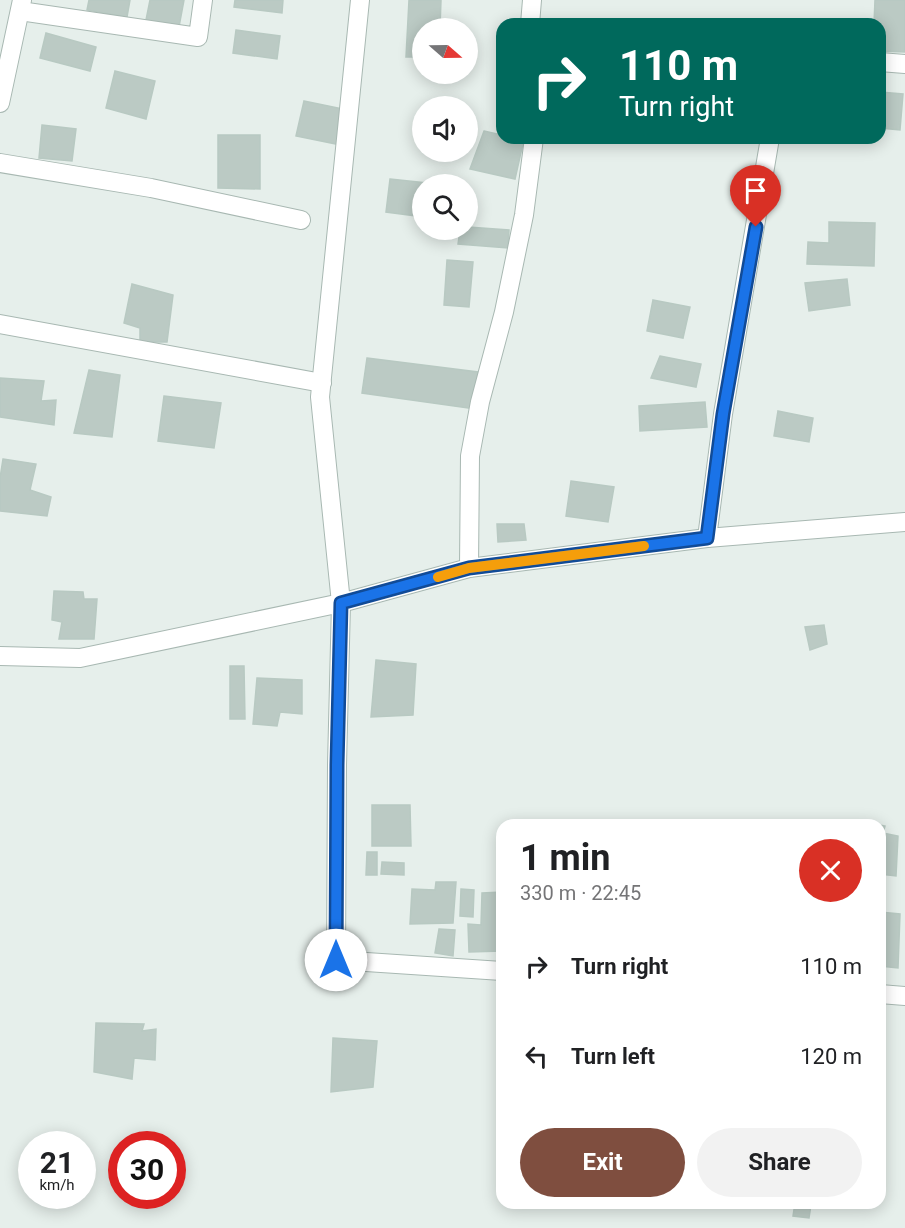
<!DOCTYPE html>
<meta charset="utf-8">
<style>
body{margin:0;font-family:Roboto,sans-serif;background:#f2f2f2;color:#202124;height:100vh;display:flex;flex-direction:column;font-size:22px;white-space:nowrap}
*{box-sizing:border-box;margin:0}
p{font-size:20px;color:#757577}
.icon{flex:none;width:33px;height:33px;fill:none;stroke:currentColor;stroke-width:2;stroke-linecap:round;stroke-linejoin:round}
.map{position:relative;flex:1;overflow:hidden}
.side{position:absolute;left:496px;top:819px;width:390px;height:390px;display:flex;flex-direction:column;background:#fff;border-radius:18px;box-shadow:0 3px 15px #0003}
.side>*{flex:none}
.hud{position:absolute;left:496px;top:18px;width:390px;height:126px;border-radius:18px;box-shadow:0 3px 15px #0003;background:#00695c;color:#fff;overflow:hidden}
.needle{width:39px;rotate:110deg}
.tools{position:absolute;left:412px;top:18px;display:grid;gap:12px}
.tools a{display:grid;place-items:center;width:66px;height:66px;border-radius:50%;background:#fff;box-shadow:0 3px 15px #0003;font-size:30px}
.speed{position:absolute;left:18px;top:1131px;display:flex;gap:12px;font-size:30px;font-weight:700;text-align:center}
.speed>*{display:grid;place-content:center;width:78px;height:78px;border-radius:50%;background:#fff;box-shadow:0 3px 15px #0003;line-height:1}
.speed small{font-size:15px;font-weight:400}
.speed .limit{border:9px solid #d22;background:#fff;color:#111}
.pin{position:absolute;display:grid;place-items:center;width:51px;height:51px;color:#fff;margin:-62px -26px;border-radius:50% 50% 50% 0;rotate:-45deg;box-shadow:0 0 6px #0007}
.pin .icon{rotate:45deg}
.me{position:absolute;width:66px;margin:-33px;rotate:0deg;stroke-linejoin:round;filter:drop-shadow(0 0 4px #0008)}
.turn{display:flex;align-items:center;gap:21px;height:126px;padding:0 24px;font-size:27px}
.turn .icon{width:78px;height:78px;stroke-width:2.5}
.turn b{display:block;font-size:42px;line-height:51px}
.round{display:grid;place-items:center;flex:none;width:63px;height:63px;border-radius:32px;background:#f2f2f2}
.headline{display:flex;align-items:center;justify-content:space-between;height:102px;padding:0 24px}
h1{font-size:36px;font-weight:700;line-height:45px}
.primary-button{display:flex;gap:12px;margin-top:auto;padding:12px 24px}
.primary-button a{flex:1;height:69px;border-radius:36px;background:#7f4e3f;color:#fff;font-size:24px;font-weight:700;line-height:69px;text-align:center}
.primary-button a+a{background:#f2f2f2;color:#202124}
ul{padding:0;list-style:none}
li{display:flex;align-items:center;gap:18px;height:90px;padding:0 24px}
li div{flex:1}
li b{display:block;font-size:22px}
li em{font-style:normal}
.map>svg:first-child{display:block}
.building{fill:#bbcac4;stroke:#b8c9c2;stroke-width:1.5}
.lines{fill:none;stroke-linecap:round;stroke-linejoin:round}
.street-casing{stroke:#a8b8b2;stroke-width:20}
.street{stroke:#fff;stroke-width:18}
.route-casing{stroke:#114b97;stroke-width:15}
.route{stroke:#1a73e8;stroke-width:10}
.slow{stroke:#f59e0b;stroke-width:10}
</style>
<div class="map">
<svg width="905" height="1228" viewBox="0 0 905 1228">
<rect width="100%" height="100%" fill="#e6efeb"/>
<g class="building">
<path d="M89,0H130L127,17L87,10Z"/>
<path d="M150,0H184L178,32L145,25Z"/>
<path d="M235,0H283L282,13L234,7Z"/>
<path d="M409,0H441L440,28H423V57H406Z"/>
<path d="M875,0H905V52L880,51V24H874Z"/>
<path d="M236,30L280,36L277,59L233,53Z"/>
<path d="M46,33L96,47L90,71L40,58Z"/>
<path d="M115,71L155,81L146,119L106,108Z"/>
<path d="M880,92L903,94L900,130L880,128Z"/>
<path d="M304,101L348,110L341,145L296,136Z"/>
<path d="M42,125L76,129L72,161L39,158Z"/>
<path d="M484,131L502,135V138L524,139L515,179L470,169Z"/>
<path d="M218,135H260V189L218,188Z"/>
<path d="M390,179L437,184H423V217L386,212Z"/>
<path d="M829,222L875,223L874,266L807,264L808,242L829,243Z"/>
<path d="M468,227L509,230L508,248L458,244L460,230H468Z"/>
<path d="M447,260L473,262L469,307L444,305Z"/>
<path d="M847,279L850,305L809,311L805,283Z"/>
<path d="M132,284L173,295L167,342H140V328L124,323Z"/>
<path d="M653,300L690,307L683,338L647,331Z"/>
<path d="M660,356L701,364L696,387L651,378Z"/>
<path d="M367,358L478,372L475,409L362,393Z"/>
<path d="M89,370L120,375L112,437L74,433Z"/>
<path d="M0,378L44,381L41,401L56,400L54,425L0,417Z"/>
<path d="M164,396L221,403L214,448L158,441Z"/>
<path d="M705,402L707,427L640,431L639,406Z"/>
<path d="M778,411L813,418L809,442L774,436Z"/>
<path d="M3,459L36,464L30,490L51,497L47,516L0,511V478Z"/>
<path d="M571,481L614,487L608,522L566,516Z"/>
<path d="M497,524H524L526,540L498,542Z"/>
<path d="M54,591L83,592L84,599H97L94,639H59L62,622L52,620Z"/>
<path d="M824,625L827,644L810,650L805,627Z"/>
<path d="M376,660L416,664L413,715L371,717Z"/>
<path d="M230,666H244L245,719H230Z"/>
<path d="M257,678L302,680V714L280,712L277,726L253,724Z"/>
<path d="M372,805H410L411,846H372Z"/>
<path d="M880,825L885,826L883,833L898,836L896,876L880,874Z"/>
<path d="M367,852H377V875H366Z"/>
<path d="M382,862L404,863V875L381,874Z"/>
<path d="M436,882H456L453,923L410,924L412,889L435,890Z"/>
<path d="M461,889L474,890L473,917L460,916Z"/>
<path d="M502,892V951L469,952L468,924L481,925L482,893Z"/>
<path d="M880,912L900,914L898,968L880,966Z"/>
<path d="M439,929L455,930L453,956L435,953Z"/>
<path d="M96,1023L144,1024L142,1031L156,1029L155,1060L134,1058L132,1079L94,1072Z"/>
<path d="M333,1038L377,1041L373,1087L331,1092Z"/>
<path d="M122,1157V1180H114L112,1158Z"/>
<path d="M795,1203L811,1205L809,1218L793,1216Z"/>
</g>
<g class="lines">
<g class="street-casing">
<g id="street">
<path d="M360,0L320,397L341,603L337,765L336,960L502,971"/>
<path d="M20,11L198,37L203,0"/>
<path d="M530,24L532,0"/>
<path d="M880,62L905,64"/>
<path d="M0,103L22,0"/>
<path d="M0,163L151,188L301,220"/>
<path d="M0,324L322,383"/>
<path d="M707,538L723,414L770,138"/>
<path d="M469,568L470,456L480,402L504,312L524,215L534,138"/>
<path d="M0,656L80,658L341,603L469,568L707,538L905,522"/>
<path d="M880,994L905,996"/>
</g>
</g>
<use href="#street" class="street"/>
</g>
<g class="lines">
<g class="route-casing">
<path id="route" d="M336,960L337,765L341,603L469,568L707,538L723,414L756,227"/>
</g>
<use href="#route" class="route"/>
<path class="slow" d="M438,577L469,568L644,546"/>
</g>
</svg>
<div class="tools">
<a><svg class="needle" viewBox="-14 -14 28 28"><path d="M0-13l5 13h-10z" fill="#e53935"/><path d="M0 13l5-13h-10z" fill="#757577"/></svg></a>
<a><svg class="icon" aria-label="sound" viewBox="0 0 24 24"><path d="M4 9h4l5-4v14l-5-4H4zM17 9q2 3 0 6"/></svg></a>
<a><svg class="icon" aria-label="search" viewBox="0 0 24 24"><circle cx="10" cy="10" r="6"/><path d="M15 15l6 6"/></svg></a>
</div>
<div class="speed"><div>21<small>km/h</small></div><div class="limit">30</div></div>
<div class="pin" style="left:756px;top:227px;background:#d93025"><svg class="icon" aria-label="arrive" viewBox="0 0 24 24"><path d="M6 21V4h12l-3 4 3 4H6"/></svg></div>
<svg class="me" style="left:336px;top:960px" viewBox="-20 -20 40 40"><circle r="19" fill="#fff"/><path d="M0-13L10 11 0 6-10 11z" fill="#1a73e8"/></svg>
<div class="hud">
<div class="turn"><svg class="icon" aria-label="right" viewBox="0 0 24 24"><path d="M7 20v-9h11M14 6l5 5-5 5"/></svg><div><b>110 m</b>Turn right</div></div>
</div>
<section class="side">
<div class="headline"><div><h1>1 min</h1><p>330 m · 22:45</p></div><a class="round" style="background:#d93025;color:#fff"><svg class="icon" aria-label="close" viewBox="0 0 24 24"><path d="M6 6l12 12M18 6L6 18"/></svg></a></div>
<ul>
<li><svg class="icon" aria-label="right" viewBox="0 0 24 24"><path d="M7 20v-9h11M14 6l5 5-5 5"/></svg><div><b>Turn right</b></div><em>110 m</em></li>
<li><svg class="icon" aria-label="left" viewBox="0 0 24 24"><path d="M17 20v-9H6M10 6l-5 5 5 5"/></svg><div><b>Turn left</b></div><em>120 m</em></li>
</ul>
<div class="primary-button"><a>Exit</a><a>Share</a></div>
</section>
</div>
